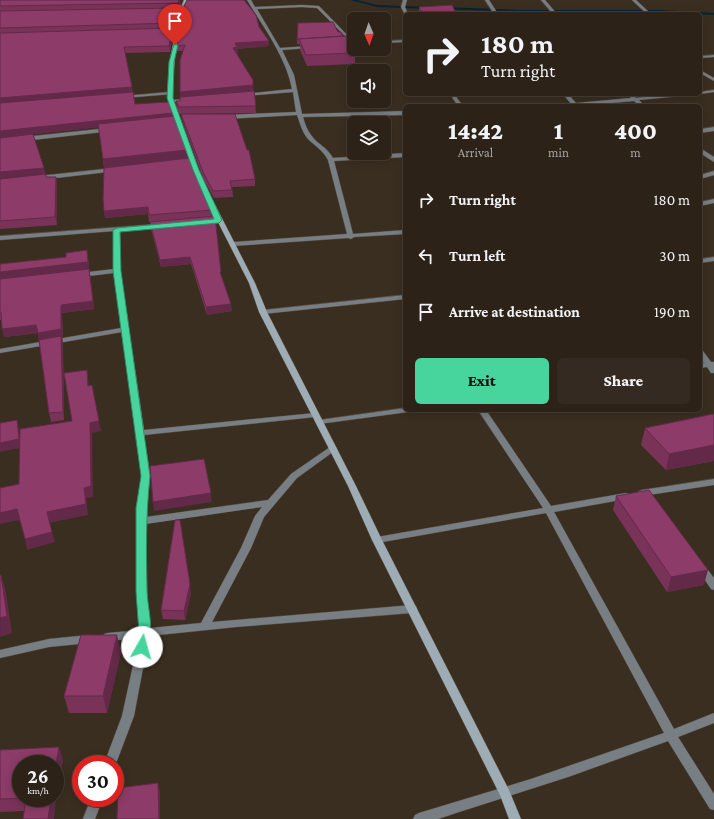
<!DOCTYPE html>
<style>
body{margin:0;font-family:"Crimson Pro",serif;background:#342a21;color:#f1f3f6;height:100vh;display:flex;flex-direction:column;font-size:15px;white-space:nowrap}
*{box-sizing:border-box;margin:0}
p{font-size:13px;color:#a6a4a2}
.icon{flex:none;width:22px;height:22px;fill:none;stroke:currentColor;stroke-width:2;stroke-linecap:round;stroke-linejoin:round}
.map{position:relative;flex:1;overflow:hidden}
.drawer{position:absolute;left:403px;top:104px;width:299px;height:308px;display:flex;flex-direction:column;background:#2c2218;border-radius:6px;box-shadow:0 2px 10px #0003,0 0 0 1px #483f37}
.drawer>*{flex:none}
.hud{position:absolute;left:403px;top:12px;width:299px;height:84px;border-radius:6px;box-shadow:0 2px 10px #0003,0 0 0 1px #483f37;background:#2c2218;color:#f1f3f6;overflow:hidden}
.needle{width:26px;rotate:178deg}
.tools{position:absolute;left:347px;top:12px;display:grid;gap:8px}
.tools a{display:grid;place-items:center;width:44px;height:44px;border-radius:6px;background:#2c2218;box-shadow:0 2px 10px #0003,0 0 0 1px #483f37;font-size:20px}
.speed{position:absolute;left:12px;top:755px;display:flex;gap:8px;font-size:20px;font-weight:700;text-align:center}
.speed>*{display:grid;place-content:center;width:52px;height:52px;border-radius:50%;background:#2c2218;box-shadow:0 2px 10px #0003,0 0 0 1px #483f37;line-height:1}
.speed small{font-size:10px;font-weight:400}
.speed .limit{border:6px solid #d22;background:#fff;color:#111}
.pin{position:absolute;display:grid;place-items:center;width:34px;height:34px;color:#fff;margin:-41px -17px;border-radius:50% 50% 50% 0;rotate:-45deg;box-shadow:0 0 4px #0007}
.pin .icon{rotate:45deg}
.me{position:absolute;width:44px;margin:-22px;rotate:7deg;stroke-linejoin:round;filter:drop-shadow(0 0 3px #0008)}
.turn{display:flex;align-items:center;gap:14px;height:84px;padding:0 12px;font-size:18px}
.turn .icon{width:52px;height:52px;stroke-width:2.5}
.turn b{display:block;font-size:28px;line-height:34px}
.eta{display:flex;justify-content:space-evenly;align-items:center;height:68px;text-align:center}
.eta b{font-size:24px;font-weight:800;line-height:28px}
.button{display:flex;gap:8px;margin-top:auto;padding:8px 12px}
.button a{flex:1;height:46px;border-radius:6px;background:#48d49d;color:#111;font-size:16px;font-weight:800;line-height:46px;text-align:center}
.button a+a{background:#342a21;color:#f1f3f6}
ul{padding:0;list-style:none}
li{display:flex;align-items:center;gap:12px;height:56px;padding:0 12px}
li div{flex:1}
li b{display:block;font-size:15px}
li em{font-style:normal}
.map>svg:first-child{display:block}
.lines{fill:none;stroke-linecap:round;stroke-linejoin:round}
.stream{fill:#082336;fill-rule:evenodd}
.street-casing{stroke:#584c3f;stroke-width:1}
.secondary-casing{stroke:#584c3f;stroke-width:1}
.street{fill:#777f85;fill-rule:evenodd}
.secondary{fill:#9eacb5;fill-rule:evenodd}
.wall{fill:#793359}
.shaded-wall{fill:#632949}
.building{fill:#8d3b68;stroke:#632949}
.route{fill:#48d49d;stroke:#2f8a66}
</style>
<div class="map">
<svg width="714" height="819" viewBox="0 0 714 819">
<rect width="100%" height="100%" fill="#3a2e20"/>
<g class="lines">
<g class="stream">
<path d="M350,0H357L377,5L429,7L431,8L429,9L377,7Z"/>
<path d="M442,7L520,10H660L714,13V15L660,12H520L443,9Z"/>
</g>
<g class="street-casing">
<g id="street">
<path d="M247,0H251L255,7L302,5L319,6L354,42V45L317,8L302,7L257,9L280,48L309,46L311,47L309,48L282,50L294,75L302,114L405,111V115L303,117C305,124 307,130 311,135C318,145 326,146 333,158L405,153V157L334,161L353,234L405,230V234L354,237L351,239L348,238L233,246L230,244L233,242L347,234L328,160C322,149 316,147 308,139C302,132 300,123 297,115L226,119L223,117L226,115L296,112L293,92L244,96L242,95L244,94L292,89C286,57 264,28 247,0Z"/>
<path d="M403,0H407L405,7L408,14L405,15L401,7Z"/>
<path d="M485,0H489L498,14H494Z"/>
<path d="M541,0H545L557,14H553Z"/>
<path d="M632,0H636L651,14H647Z"/>
<path d="M405,40V42L384,43V41Z"/>
<path d="M714,55V57L700,58V56Z"/>
<path d="M700,70L714,78V81L700,73Z"/>
<path d="M714,90V92L700,94H698H700V92Z"/>
<path d="M170,92L172,93V94L124,98L122,97L124,96Z"/>
<path d="M450,94H454L463,106H458Z"/>
<path d="M563,94H568L576,103L631,98L627,94H632L636,98L675,94H693L691,95L639,100L645,106H640L634,101L578,106H558L560,105L571,104Z"/>
<path d="M191,99H193V101L171,102L169,101L171,100Z"/>
<path d="M714,127V131L700,133V129Z"/>
<path d="M109,128L112,130L111,131L24,141L21,139L24,137Z"/>
<path d="M700,148L714,157V162L700,153Z"/>
<path d="M114,168L116,169V171L39,180L36,178L39,176Z"/>
<path d="M714,171V175L700,179V175Z"/>
<path d="M714,199V203L700,206V202Z"/>
<path d="M161,224L164,226L163,227L120,231V271L144,430L315,413L319,415L315,417L144,435L150,476L145,508L146,517L268,500L291,474L330,447H336L337,449L297,478L264,517L251,548L212,622L412,605L416,606L417,609L416,612L412,613L236,627L149,636L134,716L115,766V764H104L122,716L139,638L108,641L104,640L103,637L104,634L108,633L140,630L137,592V508L142,476L122,332L0,353V349L121,328L114,273L80,277L77,275L80,273L114,269V231L0,240V236ZM262,507L255,516L241,548L201,623L150,628L147,592L146,524Z"/>
<path d="M714,257V261L700,263V259Z"/>
<path d="M405,295V299L263,314L259,312L263,310Z"/>
<path d="M700,351H703L711,362H714V373H711L707,367L700,368V364L704,363L700,358Z"/>
<path d="M405,408V410H409L408,412L319,424L315,422L319,420Z"/>
<path d="M478,410H486L551,506L626,493L629,494L630,496L629,498L626,499L554,512L674,729L714,713V723L678,737L714,794V810L710,809L668,741L568,777L456,813L438,819H413L415,815L419,813L531,779L664,733L546,513L377,543L374,542L372,540L374,538L377,537L543,508Z"/>
<path d="M714,479V485L642,496L639,495L638,493L639,491L642,490Z"/>
<path d="M701,564L704,565L714,578V590L711,589L696,567L698,565Z"/>
<path d="M89,635L93,636L94,639L93,642L89,643L49,647L0,658V650L49,639Z"/>
<path d="M91,798H103L95,819H83Z"/>
</g>
</g>
<g class="secondary-casing">
<path id="secondary" d="M184,0H188L183,11L175,55L172,98L202,179L255,283L267,312L356,486L382,540L509,790L521,819H509L500,795L372,540L348,486L259,312L249,283L196,179L168,98L171,55L179,11Z"/>
</g>
<use href="#street" class="street"/>
<use href="#secondary" class="secondary"/>
</g>
<g class="wall">
<path d="M0,0L181,4L178,9H177V14L174,29H173V34L170,52L125,53L135,104L173,113V116L187,159L194,173L213,210L221,276L232,311L207,315L191,264L161,267L151,229L150,222H149L148,214L105,218L104,211V168L99,127L33,134L44,168L45,174L46,177H56L57,184V225L0,229Z"/>
<path d="M419,7L456,13L477,14H419Z"/>
<path d="M259,27L269,41V46L237,49L238,53H237L254,91L256,113L179,114L177,108L176,101H180L183,51H177V46Z"/>
<path d="M338,32L343,36L355,53V64L307,66L300,50V44H297V39Z"/>
<path d="M181,114L255,179V186L232,187L233,197L214,198L203,178L182,120Z"/>
<path d="M88,258L94,309L62,313L63,337H62L63,344L64,420L51,422L49,413L39,340L38,333L4,337L1,320H0V264Z"/>
<path d="M714,415V461L666,470L641,445L645,428Z"/>
<path d="M616,496L704,585L667,592L613,510Z"/>
<path d="M191,593L185,620L163,619L161,610Z"/>
<path d="M121,652L107,713H69L64,696Z"/>
<path d="M0,750L63,760L57,791L24,811L0,812Z"/>
</g>
<g class="shaded-wall">
<path d="M179,0H180L181,4L178,9V3Z"/>
<path d="M176,8L177,14L174,29V23Z"/>
<path d="M173,28V34L170,52L169,46Z"/>
<path d="M269,41V46L237,49L238,53H234L233,48L235,43Z"/>
<path d="M253,85L254,91L180,98V92Z"/>
<path d="M132,87L133,94L0,104V98Z"/>
<path d="M173,113L174,119L0,138V131Z"/>
<path d="M187,150L188,159L104,168L103,159Z"/>
<path d="M44,168L45,175L0,179V172Z"/>
<path d="M56,177L57,184V225L55,217Z"/>
<path d="M148,207L149,214L105,218L104,211Z"/>
<path d="M87,250L94,309L62,313L63,337H62L63,344L64,420L63,412L39,341L38,333L4,337L2,329L36,325L61,329L0,279V272L88,262Z"/>
<path d="M190,257L191,264L161,267L160,260Z"/>
<path d="M231,304L232,311L207,315L206,307Z"/>
<path d="M87,370L88,380L90,396L88,386Z"/>
<path d="M17,420L19,428L21,448L0,452V443Z"/>
<path d="M99,421L101,431L92,433L93,497L86,498L88,515L49,523L47,512L84,488L90,423Z"/>
<path d="M714,445V461L666,470L669,454Z"/>
<path d="M211,493L212,502L154,511L153,502Z"/>
<path d="M17,509L20,520L0,524V513Z"/>
<path d="M52,532L55,542L27,550L25,539Z"/>
<path d="M708,570L704,585L667,592L671,577Z"/>
<path d="M1,575L6,592L12,633L0,637Z"/>
<path d="M190,584L191,593L185,620L184,611Z"/>
<path d="M117,635L121,652L107,713L103,696Z"/>
<path d="M59,747L63,760L57,791L54,819H48L51,798H55V770Z"/>
<path d="M158,783L160,792V819H159Z"/>
</g>
<g class="building">
<path d="M0,0H179L178,3L0,6Z"/>
<path d="M187,0H244L256,15L259,27L269,41L235,43L237,47L233,48L253,80V85L180,92V60L185,45L177,46L184,6Z"/>
<path d="M452,5L456,13L477,14H423L419,7Z"/>
<path d="M176,8L174,23L0,28V11Z"/>
<path d="M333,22L338,32H341L343,36L297,39L298,23Z"/>
<path d="M173,28L169,46L124,47L132,87L0,98V33Z"/>
<path d="M346,36L355,53L306,55L299,39Z"/>
<path d="M254,91L256,106L179,107L176,101H180V97Z"/>
<path d="M133,92L135,104L169,102L173,113L0,131V103Z"/>
<path d="M181,114H235L247,150H249L255,179L230,181L232,190L213,191L203,172Z"/>
<path d="M175,116L187,150L103,159L98,124Z"/>
<path d="M33,134L44,168L0,172V138Z"/>
<path d="M189,158L194,173L213,210L149,215L148,207L104,211L103,199L104,168Z"/>
<path d="M46,174V177H56L55,217L0,221V179Z"/>
<path d="M215,216L221,272H220L231,304L206,307L190,257L160,260L150,222Z"/>
<path d="M87,250L88,262L0,272V264L66,257V253Z"/>
<path d="M89,269L93,301L61,305V329L38,333L36,325L2,329L1,312H0V279Z"/>
<path d="M61,336L63,412L49,413L39,340Z"/>
<path d="M87,370L88,386L92,385L99,421L90,423L91,486L84,488L86,504L47,512L52,532L25,539L17,509L0,513V488L19,484L20,429L72,421L64,373Z"/>
<path d="M713,414L714,415V445L669,454L645,428Z"/>
<path d="M17,420L19,439L0,443V423Z"/>
<path d="M204,459L211,493L153,502L150,466Z"/>
<path d="M649,490L708,570L671,577L616,496Z"/>
<path d="M175,520H180L190,584L184,611L161,610Z"/>
<path d="M0,575H1L7,616L0,618Z"/>
<path d="M81,635H117L103,696H64Z"/>
<path d="M59,747L55,770V764H21V798H51L48,819H23L26,798L0,799V750Z"/>
<path d="M158,783L159,819H117L118,788Z"/>
</g>
<path class="route" d="M174,44L178,45L174,62L173,98L199,170L222,220L219,223L120,232L121,271L150,476C146,514 146,551 147,589C147,608 156,632 146,650L142,651L138,650L136,647L139,633L136,592V508L141,476L113,271V230L117,228L214,219L193,170L167,98L169,62Z"/>
</svg>
<div class="tools">
<a><svg class="needle" viewBox="-14 -14 28 28"><path d="M0-13l5 13h-10z" fill="#e53935"/><path d="M0 13l5-13h-10z" fill="#a6a4a2"/></svg></a>
<a><svg class="icon" aria-label="sound" viewBox="0 0 24 24"><path d="M4 9h4l5-4v14l-5-4H4zM17 9q2 3 0 6"/></svg></a>
<a><svg class="icon" aria-label="layers" viewBox="0 0 24 24"><path d="M12 4l9 5-9 5-9-5zM3 14l9 5 9-5"/></svg></a>
</div>
<div class="speed"><div>26<small>km/h</small></div><div class="limit">30</div></div>
<div class="pin" style="left:175px;top:45px;background:#d93025"><svg class="icon" aria-label="arrive" viewBox="0 0 24 24"><path d="M6 21V4h12l-3 4 3 4H6"/></svg></div>
<svg class="me" style="left:142px;top:647px" viewBox="-20 -20 40 40"><circle r="19" fill="#fff"/><path d="M0-13L10 11 0 6-10 11z" fill="#48d49d"/></svg>
<div class="hud">
<div class="turn"><svg class="icon" aria-label="right" viewBox="0 0 24 24"><path d="M7 20v-9h11M14 6l5 5-5 5"/></svg><div><b>180 m</b>Turn right</div></div>
</div>
<section class="drawer">
<div class="eta">
<div><b>14:42</b><p>Arrival</p></div>
<div><b>1</b><p>min</p></div>
<div><b>400</b><p>m</p></div>
</div>
<ul>
<li><svg class="icon" aria-label="right" viewBox="0 0 24 24"><path d="M7 20v-9h11M14 6l5 5-5 5"/></svg><div><b>Turn right</b></div><em>180 m</em></li>
<li><svg class="icon" aria-label="left" viewBox="0 0 24 24"><path d="M17 20v-9H6M10 6l-5 5 5 5"/></svg><div><b>Turn left</b></div><em>30 m</em></li>
<li><svg class="icon" aria-label="arrive" viewBox="0 0 24 24"><path d="M6 21V4h12l-3 4 3 4H6"/></svg><div><b>Arrive at destination</b></div><em>190 m</em></li>
</ul>
<div class="button"><a>Exit</a><a>Share</a></div>
</section>
</div>
